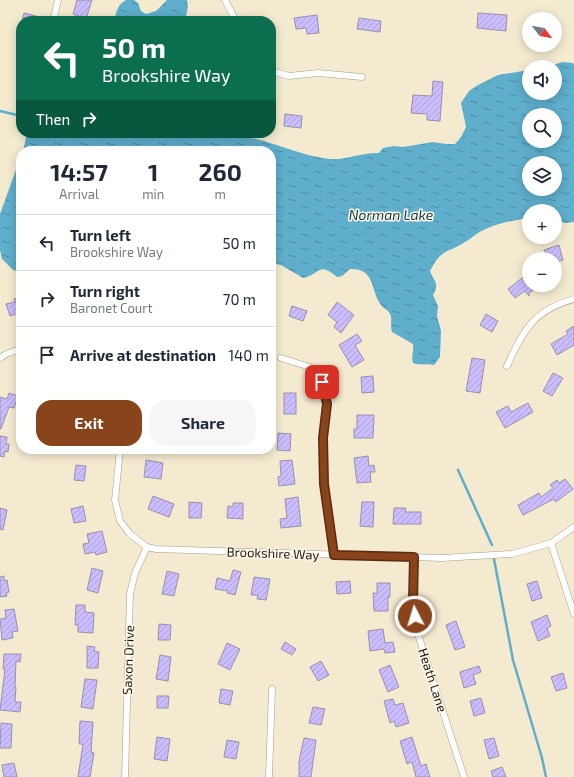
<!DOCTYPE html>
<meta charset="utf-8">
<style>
body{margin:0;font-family:"Exo 2",sans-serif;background:#f6f6f7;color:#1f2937;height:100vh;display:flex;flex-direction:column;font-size:15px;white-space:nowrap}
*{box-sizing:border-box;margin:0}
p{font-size:13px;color:#747a83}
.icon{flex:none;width:22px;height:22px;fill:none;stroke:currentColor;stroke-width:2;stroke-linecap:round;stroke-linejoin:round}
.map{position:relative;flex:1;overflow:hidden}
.side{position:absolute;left:16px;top:146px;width:260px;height:308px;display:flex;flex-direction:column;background:#fff;border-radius:16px;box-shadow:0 2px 10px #0003}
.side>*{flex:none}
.guide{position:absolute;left:16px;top:16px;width:260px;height:122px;border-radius:16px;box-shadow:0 2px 10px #0003;background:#0b6e4f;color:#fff;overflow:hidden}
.needle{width:26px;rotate:121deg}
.controls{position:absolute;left:522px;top:12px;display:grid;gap:8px}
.controls a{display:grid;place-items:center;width:40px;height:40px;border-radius:50%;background:#fff;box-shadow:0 2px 10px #0003;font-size:20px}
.pin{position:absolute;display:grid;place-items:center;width:34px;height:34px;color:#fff;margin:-17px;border-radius:8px;box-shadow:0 2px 6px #0006}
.me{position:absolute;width:44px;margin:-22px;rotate:355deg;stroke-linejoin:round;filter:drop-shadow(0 0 3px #0008)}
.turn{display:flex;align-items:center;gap:14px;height:84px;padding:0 20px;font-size:18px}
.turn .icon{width:52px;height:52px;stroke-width:2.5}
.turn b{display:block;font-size:28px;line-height:34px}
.then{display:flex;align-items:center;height:38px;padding:0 20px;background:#0003;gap:8px;font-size:15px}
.eta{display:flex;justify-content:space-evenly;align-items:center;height:68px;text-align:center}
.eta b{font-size:24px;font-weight:700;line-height:28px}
.cta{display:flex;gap:8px;margin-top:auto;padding:8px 20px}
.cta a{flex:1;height:46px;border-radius:16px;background:#89441b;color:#fff;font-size:16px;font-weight:700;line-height:46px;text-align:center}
.cta a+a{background:#f6f6f7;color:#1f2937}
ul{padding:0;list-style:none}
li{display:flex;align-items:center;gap:12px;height:56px;padding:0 20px;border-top:1px solid #e0e1e3}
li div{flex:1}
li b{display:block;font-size:15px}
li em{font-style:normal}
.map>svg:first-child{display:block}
.water{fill:url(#water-ripples);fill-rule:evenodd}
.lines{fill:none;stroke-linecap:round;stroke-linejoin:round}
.stream{stroke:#5eaecc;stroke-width:2.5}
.building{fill:url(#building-hatch);stroke:#9792aa}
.minor-casing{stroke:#a69d85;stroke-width:7}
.minor{stroke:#fff;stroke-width:6}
.route-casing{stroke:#592c12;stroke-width:10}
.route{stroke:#89441b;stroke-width:7}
.labels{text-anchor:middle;stroke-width:3;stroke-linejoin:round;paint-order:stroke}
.street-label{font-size:13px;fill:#201c13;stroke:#fdf7e8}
.water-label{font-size:14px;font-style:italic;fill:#133845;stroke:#fdf7e8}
</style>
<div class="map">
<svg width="574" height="777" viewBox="0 0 574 777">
<defs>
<pattern id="water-ripples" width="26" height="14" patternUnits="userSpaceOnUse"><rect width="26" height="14" fill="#5eaecc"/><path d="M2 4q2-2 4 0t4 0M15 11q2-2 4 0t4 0" fill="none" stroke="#4d8da4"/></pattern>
<pattern id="building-hatch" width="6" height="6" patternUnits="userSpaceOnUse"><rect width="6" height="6" fill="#cbbcfd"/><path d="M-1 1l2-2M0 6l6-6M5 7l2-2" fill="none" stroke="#aea1d8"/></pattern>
</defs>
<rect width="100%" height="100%" fill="#f4ead0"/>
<g class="water">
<path d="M126,0H134L138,3L141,11L146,14L156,11L167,0H187L188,7L185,21H115C115,13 118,4 126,0Z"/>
<path d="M562,62L573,63L574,65V222L566,223L555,221V211H529V218C510,221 492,224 475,235C472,237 469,240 465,242C446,254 442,248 430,271C434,282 440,283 433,295L438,306L437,316L441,331L440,357L434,365C427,363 420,366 413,363C411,356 414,351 413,344L392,332C390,325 392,322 391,317C390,310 385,310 381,305C370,291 376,268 350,269L342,276L337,277C318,261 321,274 303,278L281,265L271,263V151H23L27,133H216C226,139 237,137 249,138C256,138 264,141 270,143C290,149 310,157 330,159C347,160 363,152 379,153L383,148L394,146L403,147L433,142L446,144H455L461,137L466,127L461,103L469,91L478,85L498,75L529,70V93H555V67H548ZM529,115H555V141H529ZM529,163H555V189H529Z"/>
<path d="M21,156V272L13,270L2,259L0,250V214Z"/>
</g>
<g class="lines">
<g class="stream">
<path d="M0,111L21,116"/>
<path d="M458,470L492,545"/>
<path d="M494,559L513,660L542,758L546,777"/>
</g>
</g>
<g class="building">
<path d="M77,0H92L86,19L73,14Z"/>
<path d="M24,13L36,16L35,21H22Z"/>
<path d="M478,13L507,15L506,31L477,28Z"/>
<path d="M317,15L319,33L307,34L306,28L296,29L294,18Z"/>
<path d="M359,18L381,21L380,32L357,29Z"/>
<path d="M433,81L443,82L440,121L427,120V114L411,113L413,95L432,96Z"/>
<path d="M285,114L302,116L301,128L284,126Z"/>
<path d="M559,245L563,260L555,262V259H547L544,250Z"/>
<path d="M526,275L529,279V285H540L529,293V296L525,291L515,298L508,289Z"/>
<path d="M21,297V317H20L18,313L10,316L6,304L15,302L14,299Z"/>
<path d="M337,302L354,315L341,333L334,327L337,322L328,315Z"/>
<path d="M292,306L307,311L303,321L289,316Z"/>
<path d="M486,314L498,321L492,332L480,325Z"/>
<path d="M574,326V345L557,355L551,344L568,334L566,331Z"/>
<path d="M357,334L362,341L355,345L364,360L352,367L339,345Z"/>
<path d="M472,358L485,360L480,393L466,391Z"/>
<path d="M553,373L563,378L552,396L543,391Z"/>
<path d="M373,376L374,392L362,393L361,377Z"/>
<path d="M9,393L18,396L14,408L9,407L1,429H0V397L7,399Z"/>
<rect x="284" y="393" width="12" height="21"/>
<path d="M528,403L533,412L505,428L496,412L508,406L511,412Z"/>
<path d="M357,415H374L373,438H354V429H357Z"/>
<path d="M278,433L291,434L290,451L277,450Z"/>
<path d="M0,436L7,437L6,444H9L8,452L5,451L4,457L0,456Z"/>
<path d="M368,456L369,466L374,465L375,472H370L371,482L357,483L354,458Z"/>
<path d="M146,460L163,463L161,479L144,477Z"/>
<path d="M292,460L295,484L279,486L278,477L281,476L280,461Z"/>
<path d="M76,465L86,466L84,481L74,480Z"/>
<path d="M565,479L573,489L556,502L554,499L523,515L518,505L539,493L541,497L553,488L550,485L557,480L559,483Z"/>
<path d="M153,496L174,504L169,517L148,509Z"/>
<path d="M298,497L301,526L281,528L280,519L287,518L285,499Z"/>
<path d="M189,502L202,503L201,518H189Z"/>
<path d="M362,502H374L373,527L360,526Z"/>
<path d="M233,503H243V519L227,518L228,506L233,507Z"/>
<path d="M83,506L86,521L74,523L71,509Z"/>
<path d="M0,508L7,510L3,530L0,529Z"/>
<path d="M394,508H406L405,512H421V524H393Z"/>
<path d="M102,531L107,552L96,555L95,552L85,554L83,544L89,543L87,534Z"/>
<path d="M92,568L103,571L98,593L87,590Z"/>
<path d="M233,570L241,572L235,595L227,593L228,591L215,589L217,578L230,581Z"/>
<path d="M167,571L179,574L174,596L162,594Z"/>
<path d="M4,576V581L7,580L9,592L6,593L7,596L0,597V577Z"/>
<path d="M254,577L270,579L266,600L257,599L258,595H251Z"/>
<path d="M350,581L351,593L337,594L336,582Z"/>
<path d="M537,581L542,598L532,601L527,584Z"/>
<path d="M377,583H390V597H388V611H374L373,593H377Z"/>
<path d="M76,605H85V612L94,613L93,633L78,632V625H75Z"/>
<path d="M14,609L18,631L12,632L13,638L2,640L0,619L6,618L5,610Z"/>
<path d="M547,615L551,626L547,628L550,636L538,641L531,622Z"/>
<path d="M456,621L465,647L455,650L446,625Z"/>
<path d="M159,624L171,625L170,640H158Z"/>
<path d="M383,629L385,643L393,642L395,652L385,653L384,649L370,651L368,631Z"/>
<path d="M285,642L296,649L292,655L281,649Z"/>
<path d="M227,643L240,649L230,670L218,664Z"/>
<path d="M87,646L95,647L94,651L99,652L98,668H87Z"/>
<path d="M4,654H21L20,662L16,661L15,687H16L15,702H21L20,712L0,710L5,669H3Z"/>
<path d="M160,655L171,657L168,681L156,679Z"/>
<path d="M321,661L329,675L318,681L310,667Z"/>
<path d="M390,665L399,687L388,692L379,670Z"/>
<path d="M479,666L481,672L473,675L476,684L464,688L460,672Z"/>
<path d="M563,673L567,688L556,691L551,677Z"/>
<path d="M85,679L97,680L93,709L81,707Z"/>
<path d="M221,689L233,691L230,705L219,703Z"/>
<path d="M157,696H169L168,708H157Z"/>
<path d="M481,698L485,713L474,716L470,701Z"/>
<path d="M393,699L395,705L403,703L409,723L396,727L394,721L390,723L384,701Z"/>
<path d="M313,707L325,709L321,725L309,723Z"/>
<path d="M80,721L93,722L91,752L94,753L90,777H78L83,744H79Z"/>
<path d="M1,723L12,724L11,748H0Z"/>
<path d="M157,737L170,739L167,761L154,759Z"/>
<path d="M412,737L421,766L426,764L430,777H416L412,762L407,764L400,741Z"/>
<path d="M304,738L316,740L311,777H299V761Z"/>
<path d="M494,738L499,756L489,759L484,740Z"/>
<path d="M227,740L239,742L236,759L224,757Z"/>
<path d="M14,763L17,777H4L2,765Z"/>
<path d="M502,767L506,777H493L491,771Z"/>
</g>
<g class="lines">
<g class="minor-casing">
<g id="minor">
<path d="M225,0L236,21"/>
<path d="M53,21L58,0"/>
<path d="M271,71L289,76L318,73L362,77"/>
<path d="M0,358L6,354L21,349"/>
<path d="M281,358L310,367L322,382L327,404L323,439L324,484L334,555"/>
<path d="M507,366C523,330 534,310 574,299"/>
<path d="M120,449L115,500L120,521L130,534L147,547L156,549L442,558L512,554L551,543L574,527"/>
<path d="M551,543L574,614"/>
<path d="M414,557L413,602L417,631L464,777"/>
<path d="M125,777L130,594L135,573L147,547"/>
<path d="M269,777L272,689"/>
</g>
</g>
<use href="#minor" class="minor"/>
</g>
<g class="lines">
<g class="route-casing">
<path id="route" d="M322,382L327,404L323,438L324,484L334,555L414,557L413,602L415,616"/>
</g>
<use href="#route" class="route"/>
</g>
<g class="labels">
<g class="street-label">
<text transform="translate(273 553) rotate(2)" y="5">Brookshire Way</text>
<text transform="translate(128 660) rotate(-88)" y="5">Saxon Drive</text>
<text transform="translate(433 680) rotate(72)" y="5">Heath Lane</text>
</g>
<g class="water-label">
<text x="391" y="220">Norman Lake</text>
</g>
</g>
</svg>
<div class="controls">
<a><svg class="needle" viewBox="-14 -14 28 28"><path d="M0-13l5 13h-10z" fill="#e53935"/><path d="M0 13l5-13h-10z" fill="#747a83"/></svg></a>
<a><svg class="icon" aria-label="sound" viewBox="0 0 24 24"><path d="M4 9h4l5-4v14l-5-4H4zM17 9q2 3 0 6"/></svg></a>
<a><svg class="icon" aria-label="search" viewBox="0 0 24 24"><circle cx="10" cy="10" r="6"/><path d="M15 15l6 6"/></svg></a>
<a><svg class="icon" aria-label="layers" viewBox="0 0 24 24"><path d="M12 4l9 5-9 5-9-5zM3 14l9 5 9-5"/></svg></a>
<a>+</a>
<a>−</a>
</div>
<div class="pin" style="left:322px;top:382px;background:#d93025"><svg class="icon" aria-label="arrive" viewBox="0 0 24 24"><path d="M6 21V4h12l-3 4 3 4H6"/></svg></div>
<svg class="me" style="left:415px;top:616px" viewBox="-20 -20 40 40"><circle r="17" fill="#89441b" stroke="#fff" stroke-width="3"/><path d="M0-11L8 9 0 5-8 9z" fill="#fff"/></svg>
<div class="guide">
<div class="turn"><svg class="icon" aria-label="left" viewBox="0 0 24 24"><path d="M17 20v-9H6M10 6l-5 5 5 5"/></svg><div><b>50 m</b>Brookshire Way</div></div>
<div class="then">Then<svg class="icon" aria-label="right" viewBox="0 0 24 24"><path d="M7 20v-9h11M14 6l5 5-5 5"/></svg></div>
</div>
<section class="side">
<div class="eta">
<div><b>14:57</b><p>Arrival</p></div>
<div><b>1</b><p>min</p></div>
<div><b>260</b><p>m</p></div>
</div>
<ul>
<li><svg class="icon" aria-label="left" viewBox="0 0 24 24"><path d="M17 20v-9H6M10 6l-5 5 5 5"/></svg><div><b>Turn left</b><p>Brookshire Way</p></div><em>50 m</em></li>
<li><svg class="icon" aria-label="right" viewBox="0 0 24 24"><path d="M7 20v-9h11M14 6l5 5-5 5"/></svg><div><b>Turn right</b><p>Baronet Court</p></div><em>70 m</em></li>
<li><svg class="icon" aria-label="arrive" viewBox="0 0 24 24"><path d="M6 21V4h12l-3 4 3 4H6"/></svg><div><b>Arrive at destination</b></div><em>140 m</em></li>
</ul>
<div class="cta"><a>Exit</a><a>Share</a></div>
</section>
</div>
